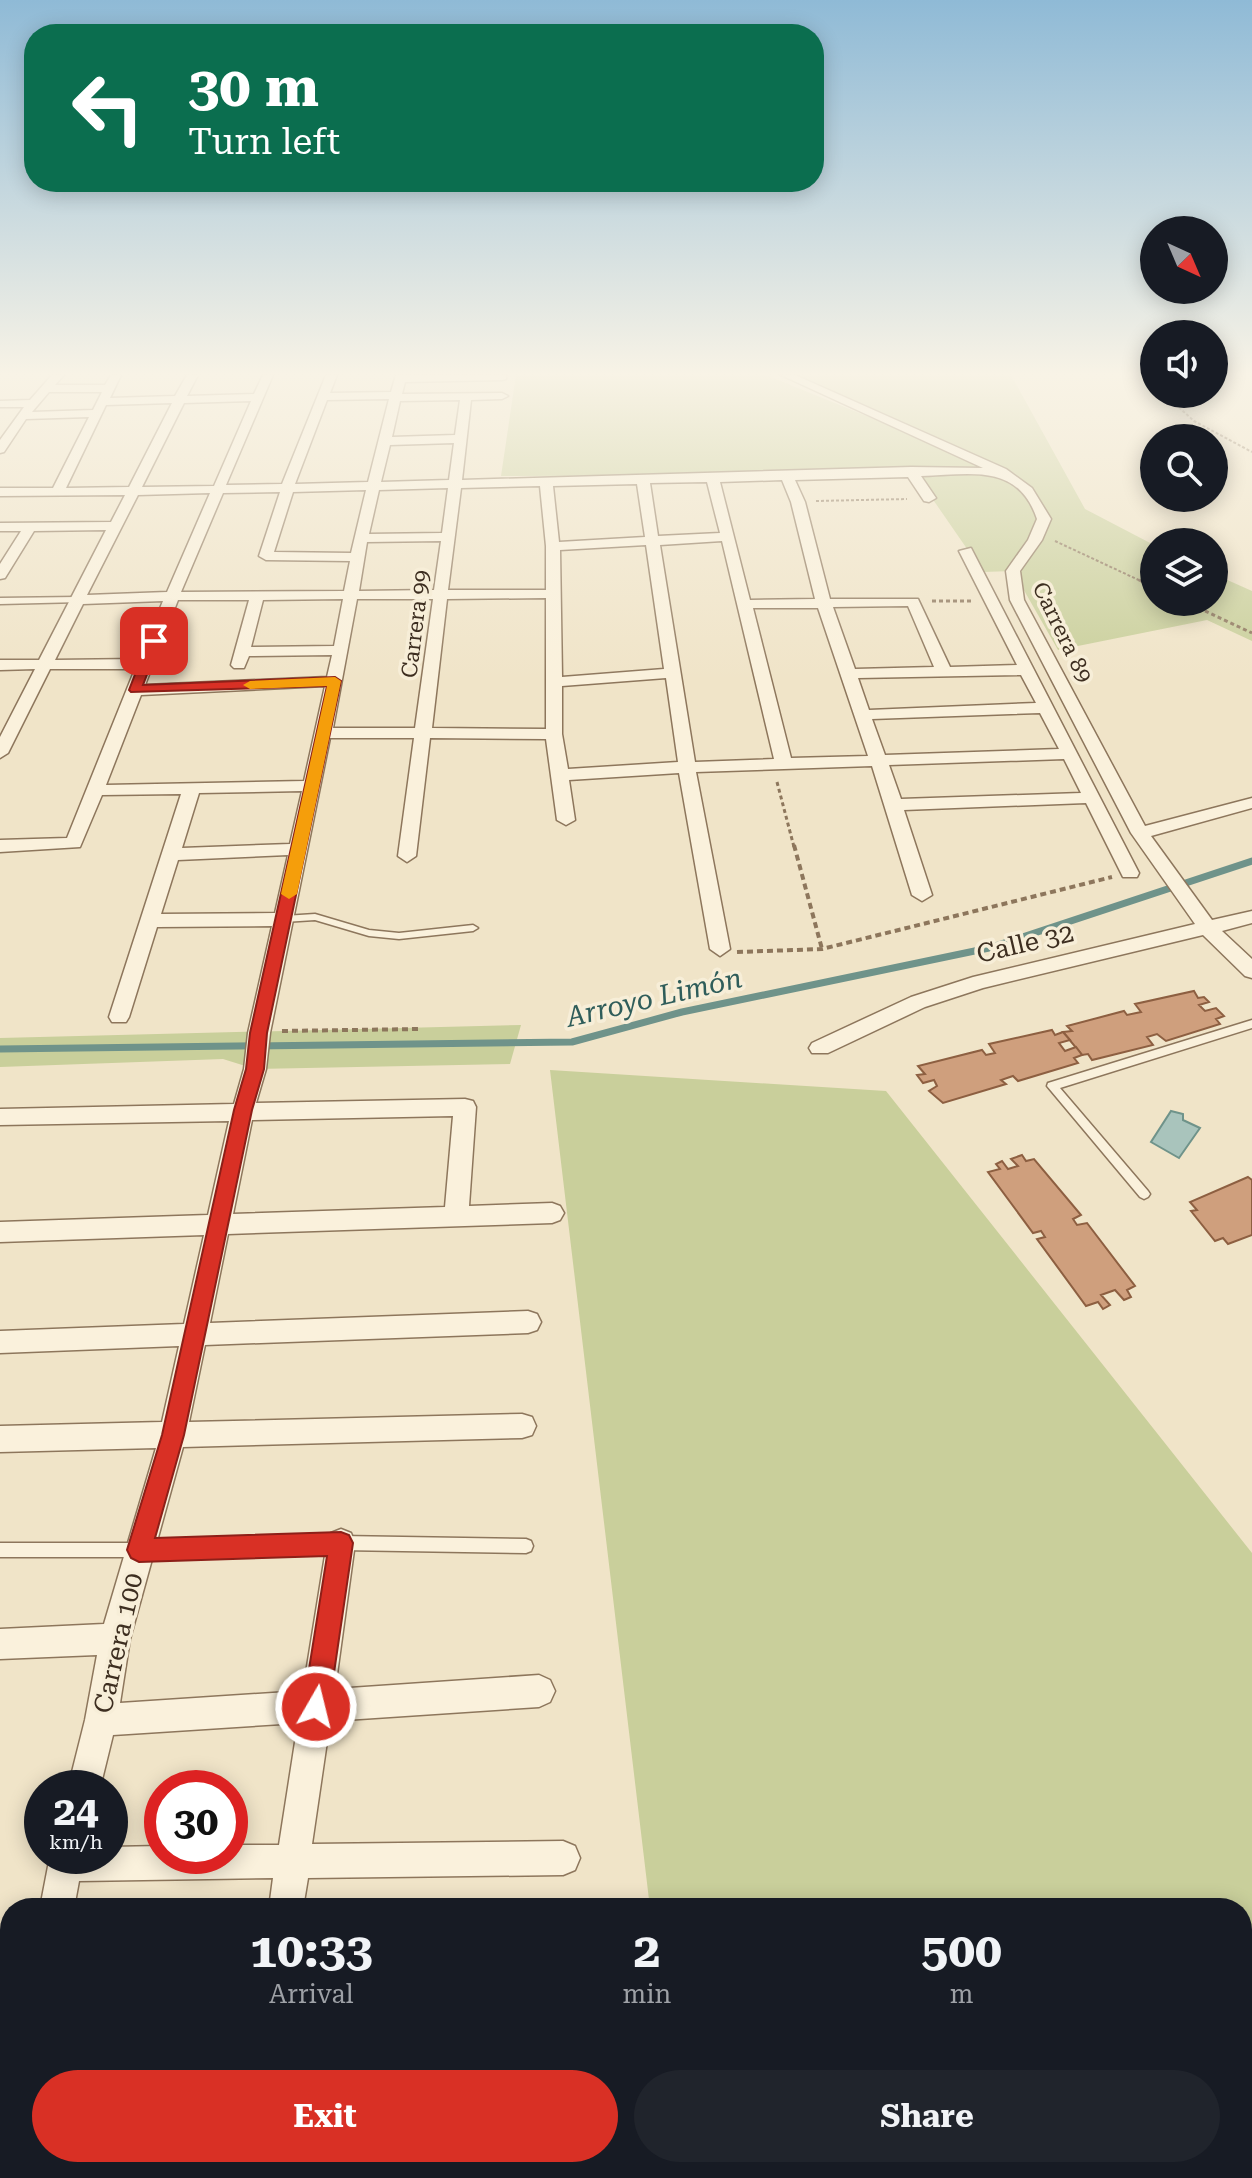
<!DOCTYPE html>
<meta charset="utf-8">
<style>
body{margin:0;font-family:"Roboto Serif",serif;background:#20242c;color:#f1f3f6;height:100vh;display:flex;flex-direction:column;font-size:30px;white-space:nowrap}
*{box-sizing:border-box;margin:0}
p{font-size:26px;color:#9ea1a6}
.icon{flex:none;width:44px;height:44px;fill:none;stroke:currentColor;stroke-width:2;stroke-linecap:round;stroke-linejoin:round}
.map{position:relative;flex:1;overflow:hidden}
.side{position:absolute;left:0px;top:1898px;width:1252px;height:280px;display:flex;flex-direction:column;background:#171b24;border-radius:32px 32px 0 0;box-shadow:0 4px 20px #0003}
.side>*{flex:none}
.top-card{position:absolute;left:24px;top:24px;width:800px;height:168px;border-radius:32px;box-shadow:0 4px 20px #0003;background:#0b6e4f;color:#fff;overflow:hidden}
.needle{width:52px;rotate:136deg}
.tools{position:absolute;left:1140px;top:216px;display:grid;gap:16px}
.tools a{display:grid;place-items:center;width:88px;height:88px;border-radius:50%;background:#171b24;box-shadow:0 4px 20px #0003;font-size:40px}
.speed{position:absolute;left:24px;top:1770px;display:flex;gap:16px;font-size:40px;font-weight:700;text-align:center}
.speed>*{display:grid;place-content:center;width:104px;height:104px;border-radius:50%;background:#171b24;box-shadow:0 4px 20px #0003;line-height:1}
.speed small{font-size:20px;font-weight:400}
.speed .limit{border:12px solid #d22;background:#fff;color:#111}
.pin{position:absolute;display:grid;place-items:center;width:68px;height:68px;color:#fff;margin:-34px;border-radius:16px;box-shadow:0 4px 12px #0006}
.me{position:absolute;width:88px;margin:-44px;rotate:8deg;stroke-linejoin:round;filter:drop-shadow(0 0 6px #0008)}
.turn{display:flex;align-items:center;gap:28px;height:168px;padding:0 32px;font-size:36px}
.turn .icon{width:104px;height:104px;stroke-width:2.5}
.turn b{display:block;font-size:56px;line-height:68px}
.eta{display:flex;justify-content:space-evenly;align-items:center;height:136px;text-align:center}
.eta b{font-size:48px;font-weight:700;line-height:56px}
.button{display:flex;gap:16px;margin-top:auto;padding:16px 32px}
.button a{flex:1;height:92px;border-radius:48px;background:#d93025;color:#fff;font-size:32px;font-weight:700;line-height:92px;text-align:center}
.button a+a{background:#20242c;color:#f1f3f6}
.map>svg:first-child{display:block}
.green{fill:#c9cf9b}
.water{fill:#a9c4bc;stroke:#6f938a;stroke-width:2}
.lines{fill:none;stroke-linecap:round;stroke-linejoin:round}
.stream{stroke:#6f938a;stroke-width:7}
.canal{fill:#a9c4bc;fill-rule:evenodd}
.building{fill:#cf9f7d;stroke:#8d5f41;stroke-width:2}
.service-casing{stroke:#8d765c;stroke-width:3}
.pedestrian-casing{stroke:#8d765c;stroke-width:3}
.minor-casing{stroke:#8d765c;stroke-width:3}
.path-far2{stroke:#8d765c;stroke-width:2;stroke-dasharray:3 2;stroke-linecap:butt}
.path-far1{stroke:#8d765c;stroke-width:3;stroke-dasharray:4 3;stroke-linecap:butt}
.path{stroke:#8d765c;stroke-width:4;stroke-dasharray:6 4;stroke-linecap:butt}
.service{fill:#faf1dc;fill-rule:evenodd}
.pedestrian{fill:#faf1dc;fill-rule:evenodd}
.minor{fill:#faf1dc;fill-rule:evenodd}
.route{fill:#d93025;stroke:#8d1f18;stroke-width:2}
.slow{fill:#f59e0b}
.labels{text-anchor:middle;stroke-width:7;stroke-linejoin:round;paint-order:stroke}
.far-street-label{font-size:22px;fill:#3d2e20;stroke:#f7eed8}
.street-label{font-size:26px;fill:#3d2e20;stroke:#f7eed8}
.water-label{font-size:28px;font-style:italic;fill:#2f5d5a;stroke:#f7eed8}
</style>
<div class="map">
<svg width="1252" height="2178" viewBox="0 0 1252 2178">
<rect width="100%" height="100%" fill="#f0e4c8"/>
<g class="green">
<path d="M516,375H766L955,452L787,375H1011L1085,509L1154,545V602H1214V574L1252,591V641L1207,620L1058,650L1013,571L983,572L916,475L501,476Z"/>
<path d="M521,1025L510,1064L255,1069L223,1059L0,1067V1038Z"/>
<path d="M550,1070L886,1091L1252,1553V2178H683L681,2168H1242V1908H650Z"/>
</g>
<path class="water" d="M1171,1111L1183,1114V1120L1200,1128L1179,1158L1151,1142Z"/>
<g class="lines">
<path class="stream" d="M0,1049L572,1042L682,1012L989,948L1252,861"/>
<path class="canal" d="M1242,2149L1249,2152L1252,2178H1192L1196,2168H1242Z"/>
</g>
<g class="building">
<path d="M1194,991L1198,998L1204,997L1209,1002L1199,1005L1205,1011L1216,1008L1224,1016L1216,1019L1220,1024L1166,1041L1157,1034L1147,1037L1153,1045L1092,1060L1088,1054L1082,1055L1063,1032L1072,1031L1067,1026L1124,1011L1127,1015L1141,1012L1135,1004Z"/>
<path d="M1052,1030L1055,1035L1063,1032L1070,1040L1059,1043L1065,1051L1076,1047L1082,1055L1074,1058L1078,1063L1018,1081L1013,1076L1001,1080L1006,1084L943,1103L929,1091L937,1086L934,1080L923,1083L917,1075L925,1074L918,1066L982,1050L986,1055L995,1053L989,1044Z"/>
<path d="M1022,1155L1026,1161L1034,1159L1081,1215L1073,1219L1077,1225L1087,1223L1135,1286L1127,1290L1131,1297L1124,1300L1115,1290L1101,1295L1110,1305L1103,1309L1098,1302L1086,1306L1037,1239L1045,1237L1041,1231L1033,1233L988,1172L1000,1169L996,1164L1002,1161L1008,1169L1018,1166L1011,1159Z"/>
<path d="M1248,1177L1252,1180V1235L1228,1244L1223,1238L1215,1241L1191,1211L1197,1210L1190,1202Z"/>
</g>
<g class="lines">
<g class="service-casing">
<g id="service">
<path d="M315,914L369,930L399,933L473,925L478,928L473,931L399,939L369,936L315,920L284,922L279,919L284,916Z"/>
<path d="M1252,1020V1028L1060,1088L1148,1191L1150,1194L1148,1197L1144,1199L1140,1197L1047,1086L1048,1083Z"/>
<path d="M341,1536L526,1539L531,1541L533,1546L531,1551L526,1553L341,1550L139,1557H0V1543H139Z"/>
</g>
</g>
<g class="pedestrian-casing">
<path id="pedestrian" d="M77,597L82,600L81,602L0,604V598Z"/>
</g>
<g class="minor-casing">
<g id="minor">
<path d="M52,375H64L55,385H105L111,375H121L110,398L175,396L187,375H198L187,396L254,394L263,375H273L226,485L282,484L326,375H337L330,393L391,392L396,375H506V379L502,380L405,382L402,394L502,393L508,396L502,399L471,400L462,480L911,467L983,468L781,375H795L1006,469L1032,488L1051,519L1042,540L1020,571L1024,600L1145,826L1252,798V808L1151,836L1212,920L1252,911V923L1222,931L1252,959V978L1245,976L1203,935L983,988L925,1007L828,1053H812L809,1048L812,1043L911,997L973,977L1195,924L1131,833L1010,600L1006,571L1028,540L1037,519C1018,462 969,475 921,476L936,498L929,502L924,501L908,477L795,480L805,502L830,599H918L950,667L1017,665L959,551L971,548L1139,873L1137,877H1123L1086,803L904,810L932,895L922,901L912,895L872,766L696,772L730,949L720,956L710,949L679,773L569,780L575,820L566,825L557,820L546,739L430,738L416,856L407,862L398,856L414,738H330L270,1033L266,1069L256,1103L465,1099L473,1101L476,1107L469,1206L552,1203L560,1206L564,1213L560,1220L552,1223L228,1234L210,1323L528,1311L537,1314L541,1322L537,1330L528,1333L205,1345L189,1422L522,1414L532,1417L536,1426L532,1435L522,1438L183,1447L130,1639L120,1703L303,1691L327,1543L331,1533L341,1529L351,1533L355,1543L335,1689L539,1675L550,1680L555,1691L550,1702L539,1707L330,1721L312,1844L563,1841L575,1846L580,1858L575,1870L563,1875L308,1878L303,1908H269L273,1878L79,1881L74,1908H40L50,1856H110V1847L162,1846V1856H230V1845H279L298,1723L113,1735L100,1788H68L85,1720L97,1655L0,1659V1629L104,1624L156,1448L0,1452V1426L162,1422L179,1346L0,1353V1331L184,1324L204,1235L0,1242V1222L208,1215L229,1121L0,1125V1109L234,1104L244,1069L248,1033L272,926L157,927L129,1017L126,1022H112L109,1017L181,794L102,795L80,847L0,852V840L67,838L135,669H50L8,753L0,758V737L35,669L0,670V660H39L106,530L34,531L5,578L0,579V564L21,531H0V523L111,522L125,495L0,496V488H53L89,417L26,419L4,452L0,453V440L24,407H0V401L30,400ZM49,392H102L93,410L32,412ZM389,399L368,482L295,484L327,400ZM460,400L455,435L392,437L400,401ZM251,401L214,486L142,487L184,403ZM172,403L129,487L66,488L106,405ZM454,443L449,480L381,482L390,445ZM782,480L791,502L815,599L750,600L720,482ZM707,482L720,533L658,536L650,483ZM637,484L645,537L559,542L553,486ZM540,486L546,546V590H448L461,488ZM448,488L442,533L369,534L379,490ZM366,490L351,553L274,552L293,492ZM280,492L259,556L266,560L350,561L344,591L181,592L223,493ZM210,493L167,592L87,595L138,495ZM441,541L434,590L359,591L367,542ZM722,541L774,759L695,762L660,545ZM646,545L664,669L562,677L560,550ZM546,598V729L432,728L447,599ZM343,599L334,646L251,647L263,600ZM357,599H433L415,728H333ZM178,600H249L231,665L234,668H244L249,656L332,655L327,677L145,685ZM163,601L139,659L55,660L83,604ZM908,606L934,667L855,669L833,607ZM753,608H818L868,756L791,758ZM1021,675L1036,703L869,710L858,678ZM666,678L678,762L568,769L562,734V686ZM325,686L304,781L106,785L141,695ZM1040,713L1059,749L885,755L872,719ZM1064,759L1081,793L901,799L889,765ZM302,791L290,844L182,848L199,793ZM288,855L275,913L161,914L178,860ZM453,1116L445,1207L233,1214L252,1120Z"/>
<path d="M10,2081V2119L0,2120V2082Z"/>
<path d="M10,2136V2168H28L26,2178H0V2140Z"/>
<path d="M233,2168H271L270,2178H232Z"/>
</g>
</g>
<g class="path-far2">
<path d="M1144,375L1154,385"/>
<path d="M1164,394L1194,421L1252,452"/>
<path d="M816,501L907,499"/>
<path d="M1055,541L1143,582"/>
</g>
<g class="path-far1">
<path d="M1139,580L1154,587"/>
<path d="M932,601H972"/>
<path d="M1186,602L1252,633"/>
<path d="M777,782L794,847"/>
</g>
<g class="path">
<path d="M794,845L822,949"/>
<path d="M737,952L822,949L1112,877"/>
<path d="M282,1031L419,1029"/>
</g>
<use href="#service" class="service"/>
<use href="#pedestrian" class="pedestrian"/>
<use href="#minor" class="minor"/>
</g>
<linearGradient id="sky" x2="0" y2="1"><stop stop-color="#8fbad6"/><stop offset="0.55" stop-color="#f8f3e6"/><stop offset="1" stop-color="#f8f3e6" stop-opacity="0"/></linearGradient>
<rect width="1252" height="680" fill="url(#sky)"/>
<path class="route" d="M154,638L160,641L143,685L335,677L341,681L267,1033L264,1069L252,1110L184,1435L155,1538L341,1532L349,1535L353,1543L329,1707L325,1717L316,1720L307,1717L303,1707L327,1556L139,1562L131,1558L127,1550L162,1435L234,1110L246,1069L250,1033L327,686L131,692L129,690L148,641Z"/>
<path class="slow" d="M335,677L341,681L297,894L289,899L281,894L327,686L250,689L243,685L250,681Z"/>
<g class="labels">
<g class="far-street-label">
<text transform="translate(415 624) rotate(-83)" y="8">Carrera 99</text>
<text transform="translate(1063 632) rotate(64)" y="8">Carrera 89</text>
</g>
<g class="street-label">
<text transform="translate(1025 943) rotate(-13)" y="9">Calle 32</text>
<text transform="translate(118 1643) rotate(-77)" y="9">Carrera 100</text>
</g>
<g class="water-label">
<text transform="translate(654 997) rotate(-13)" y="10">Arroyo Limón</text>
</g>
</g>
</svg>
<div class="tools">
<a><svg class="needle" viewBox="-14 -14 28 28"><path d="M0-13l5 13h-10z" fill="#e53935"/><path d="M0 13l5-13h-10z" fill="#9ea1a6"/></svg></a>
<a><svg class="icon" aria-label="sound" viewBox="0 0 24 24"><path d="M4 9h4l5-4v14l-5-4H4zM17 9q2 3 0 6"/></svg></a>
<a><svg class="icon" aria-label="search" viewBox="0 0 24 24"><circle cx="10" cy="10" r="6"/><path d="M15 15l6 6"/></svg></a>
<a><svg class="icon" aria-label="layers" viewBox="0 0 24 24"><path d="M12 4l9 5-9 5-9-5zM3 14l9 5 9-5"/></svg></a>
</div>
<div class="speed"><div>24<small>km/h</small></div><div class="limit">30</div></div>
<div class="pin" style="left:154px;top:641px;background:#d93025"><svg class="icon" aria-label="arrive" viewBox="0 0 24 24"><path d="M6 21V4h12l-3 4 3 4H6"/></svg></div>
<svg class="me" style="left:316px;top:1707px" viewBox="-20 -20 40 40"><circle r="17" fill="#d93025" stroke="#fff" stroke-width="3"/><path d="M0-11L8 9 0 5-8 9z" fill="#fff"/></svg>
<div class="top-card">
<div class="turn"><svg class="icon" aria-label="left" viewBox="0 0 24 24"><path d="M17 20v-9H6M10 6l-5 5 5 5"/></svg><div><b>30 m</b>Turn left</div></div>
</div>
<section class="side">
<div class="eta">
<div><b>10:33</b><p>Arrival</p></div>
<div><b>2</b><p>min</p></div>
<div><b>500</b><p>m</p></div>
</div>
<div class="button"><a>Exit</a><a>Share</a></div>
</section>
</div>
